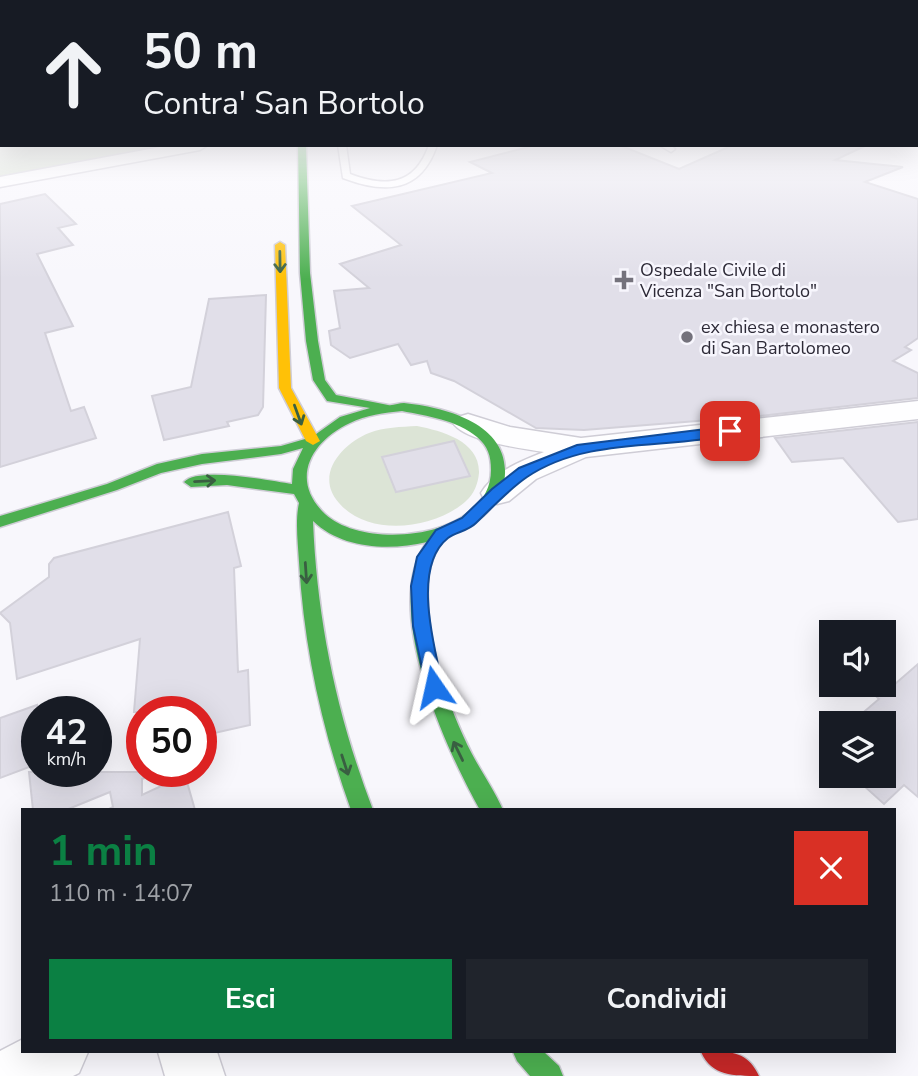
<!DOCTYPE html>
<html lang="it">
<meta charset="utf-8">
<style>
body{margin:0;font-family:"Nunito Sans",sans-serif;background:#20242c;color:#f1f3f6;height:100vh;display:flex;flex-direction:column;font-size:26px;white-space:nowrap}
*{box-sizing:border-box;margin:0}
p{font-size:23px;color:#9ea1a6}
.icon{flex:none;width:38px;height:38px;fill:none;stroke:currentColor;stroke-width:2;stroke-linecap:round;stroke-linejoin:round}
.map{position:relative;flex:1;overflow:hidden}
.drawer{position:absolute;left:21px;top:808px;width:875px;height:245px;display:flex;flex-direction:column;background:#171b24;border-radius:0px;box-shadow:0 7px 28px #0002}
.drawer>*{flex:none}
.hud{position:absolute;left:0px;top:0px;width:919px;height:147px;box-shadow:0 7px 28px #0002;background:#171b24;color:#f1f3f6;overflow:hidden}
.tools{position:absolute;left:819px;top:620px;display:grid;gap:14px}
.tools a{display:grid;place-items:center;width:77px;height:77px;border-radius:0px;background:#171b24;box-shadow:0 7px 28px #0002;font-size:35px}
.speed{position:absolute;left:21px;top:696px;display:flex;gap:14px;font-size:35px;font-weight:700;text-align:center}
.speed>*{display:grid;place-content:center;width:91px;height:91px;border-radius:50%;background:#171b24;box-shadow:0 7px 28px #0002;line-height:1}
.speed small{font-size:18px;font-weight:400}
.speed .limit{border:10px solid #d22;background:#fff;color:#111}
.pin{position:absolute;display:grid;place-items:center;width:60px;height:60px;color:#fff;margin:-30px;border-radius:14px;box-shadow:0 4px 10px #0006}
.me{position:absolute;width:77px;margin:-38px;rotate:349deg;stroke-linejoin:round;filter:drop-shadow(0 0 5px #0008)}
.turn{display:flex;align-items:center;gap:24px;height:147px;padding:0 28px;font-size:32px}
.turn .icon{width:91px;height:91px;stroke-width:2.5}
.turn b{display:block;font-size:49px;line-height:60px}
.round{display:grid;place-items:center;flex:none;width:74px;height:74px;border-radius:0px;background:#20242c}
.head{display:flex;align-items:center;justify-content:space-between;height:119px;padding:0 28px}
h1{font-size:42px;font-weight:700;line-height:52px;color:#0b8043}
.cta{display:flex;gap:14px;margin-top:auto;padding:14px 28px}
.cta a{flex:1;height:80px;border-radius:0px;background:#0b8043;color:#fff;font-size:28px;font-weight:700;line-height:80px;text-align:center}
.cta a+a{background:#20242c;color:#f1f3f6}
.map>svg:first-child{display:block}
.green{fill:#dce4d6}
.forest{fill:#d3ddcc}
.building{fill:#e1dfe9;stroke:#d3d1da;stroke-width:2}
.lines{fill:none;stroke-linecap:round;stroke-linejoin:round}
.lane-casing{stroke:#cfcdd6;stroke-width:3}
.street-casing{stroke:#cfcdd6;stroke-width:3}
.fast-casing{stroke:#cfcdd6;stroke-width:3}
.slow-casing{stroke:#cfcdd6;stroke-width:3}
.jam-casing{stroke:#cfcdd6;stroke-width:3}
.lane{fill:#fefeff;fill-rule:evenodd}
.street{fill:#fefeff;fill-rule:evenodd}
.fast{fill:#4caf50;fill-rule:evenodd}
.slow{fill:#ffc107;fill-rule:evenodd}
.jam{fill:#c62828;fill-rule:evenodd}
.oneway{stroke:#395f41}
.route{fill:#1a73e8;stroke:#114b97;stroke-width:2}
.poi-dot{fill:#74727c;stroke:#f7f6fd;stroke-width:2.5}
.labels{text-anchor:middle;stroke-width:5;stroke-linejoin:round;paint-order:stroke}
.far-poi-label{font-size:18px;fill:#2d2a37;stroke:#f7f6fd;text-anchor:start}
</style>
<div class="map">
<svg width="918" height="1076" viewBox="0 0 918 1076">
<rect width="100%" height="100%" fill="#f8f7fc"/>
<path class="green" d="M417,426C442,431 480,441 479,473C478,484 474,494 466,501C435,529 369,538 339,503C314,475 342,444 369,433C384,427 401,427 417,426Z"/>
<path class="forest" d="M0,128L2,145H168L0,177Z"/>
<g class="building">
<path d="M536,145H619L679,169L733,145H867L835,160L903,167L865,182L918,199V338L905,347L911,350L893,361L918,373V398L760,416L584,430L536,428L454,381L431,373L427,361L411,365L398,344L350,358L331,345L329,331L340,328L334,291L369,288L340,264L401,245L352,206L492,173L470,162Z"/>
<path d="M45,194L76,224L58,228L73,245L37,254L73,326L45,333L71,411L84,407L96,438L0,467V204Z"/>
<path d="M266,295L263,407L258,415L227,422L229,426L164,440L152,396L191,387L209,299Z"/>
<path d="M918,422V519L898,522L843,458L792,462L775,438Z"/>
<path d="M454,441L470,476L396,492L382,457Z"/>
<path d="M228,512L241,566L234,568L238,672L248,670L250,725L201,736V712H134L140,639L17,679L10,623L0,613L49,577V564L54,558Z"/>
<path d="M918,664V797L904,785L884,804L852,775H884V723H851L879,699L863,684H895Z"/>
<path d="M37,705V764L0,778V718Z"/>
<path d="M29,772H157L142,779V795L185,775L195,810H107L113,807L110,792L66,810H33Z"/>
</g>
<g class="lines">
<g class="lane-casing">
<g id="lane">
<path d="M338,145H346L350,174C387,188 415,185 429,145H437C421,193 385,194 343,178Z"/>
<path d="M659,145H670L675,149L671,152Z"/>
</g>
</g>
<g class="street-casing">
<g id="street">
<path d="M171,145H208L200,150L0,187V177Z"/>
<path d="M918,401V419L586,457L536,479L509,501L497,504L485,501L481,493C494,471 522,461 544,452C522,448 466,442 453,423L458,417L468,414L510,427L581,438Z"/>
<path d="M23,1039V1052H88L79,1073L73,1076H0V1051Z"/>
<path d="M158,1052H217L225,1076H165Z"/>
</g>
</g>
<g class="fast-casing">
<g id="fast">
<path d="M298,145H306L310,273L318,341L325,380L336,395C353,398 372,402 388,405C393,406 399,403 404,403C443,407 504,422 505,470C506,487 496,505 483,516C473,525 461,528 451,534C437,543 429,565 428,581C425,640 446,702 472,754C482,773 495,791 503,810H480C446,749 380,607 427,542C389,551 342,549 313,521C317,621 337,716 373,810H351C322,730 304,648 299,562C298,544 295,521 299,503L294,494L227,485L191,487L184,482C199,466 270,481 292,484L293,469L303,448L281,454L202,464L161,473L117,490L0,527V516L107,484L157,464L202,454L281,446L312,437L340,417L370,408L327,401L313,380L306,341L300,273ZM402,411C427,416 457,420 477,437C488,446 491,456 491,470C491,538 366,552 325,514C289,480 311,441 350,423C366,415 384,413 402,411Z"/>
<path d="M513,1052H544L559,1066L563,1076H530L517,1061Z"/>
</g>
</g>
<g class="slow-casing">
<path id="slow" d="M280,242L285,245L291,388L320,441L313,445L306,441L279,388L275,245Z"/>
</g>
<g class="jam-casing">
<path id="jam" d="M701,1052C726,1051 747,1049 759,1076C733,1076 712,1076 701,1052Z"/>
</g>
<use href="#lane" class="lane"/>
<use href="#street" class="street"/>
<use href="#fast" class="fast"/>
<use href="#slow" class="slow"/>
<use href="#jam" class="jam"/>
</g>
<defs><path id="oneway-shaft" d="M-6 0H5M1.5-3L5.5 0L1.5 3" fill="none" stroke-width="1.6" stroke-linecap="round" stroke-linejoin="round" transform="scale(1.75)"/></defs>
<g class="oneway">
<use href="#oneway-shaft" transform="translate(280 262) rotate(89)"/>
<use href="#oneway-shaft" transform="translate(298 415) rotate(70)"/>
<use href="#oneway-shaft" transform="translate(205 481) rotate(-3)"/>
<use href="#oneway-shaft" transform="translate(306 573) rotate(86)"/>
<use href="#oneway-shaft" transform="translate(458 751) rotate(-116)"/>
<use href="#oneway-shaft" transform="translate(345 765) rotate(72)"/>
</g>
<linearGradient id="sky" x2="0" y2="1"><stop stop-color="#95bee6"/><stop offset="0.46" stop-color="#fcfbfe"/><stop offset="1" stop-color="#fcfbfe" stop-opacity="0"/></linearGradient>
<rect width="918" height="279" fill="url(#sky)"/>
<path class="route" d="M730,426L735,428V434C667,450 588,436 527,477C508,490 493,507 476,523C468,531 456,532 448,538C411,567 435,649 443,687L441,692H427L413,626L411,586L417,557L436,530L462,518L492,489L519,468L577,445Z"/>
<g class="poi-dot">
<path d="M620.5 269.5h7v7h7v7h-7v7h-7v-7h-7v-7h7z"/>
<circle cx="687" cy="337" r="7"/>
</g>
<g class="labels">
<g class="far-poi-label">
<text x="640" y="276">Ospedale Civile di<tspan x="640" dy="21">Vicenza "San Bortolo"</tspan></text>
<text x="701" y="333">ex chiesa e monastero<tspan x="701" dy="21">di San Bartolomeo</tspan></text>
</g>
</g>
</svg>
<div class="tools">
<a><svg class="icon" aria-label="sound" viewBox="0 0 24 24"><path d="M4 9h4l5-4v14l-5-4H4zM17 9q2 3 0 6"/></svg></a>
<a><svg class="icon" aria-label="layers" viewBox="0 0 24 24"><path d="M12 4l9 5-9 5-9-5zM3 14l9 5 9-5"/></svg></a>
</div>
<div class="speed"><div>42<small>km/h</small></div><div class="limit">50</div></div>
<div class="pin" style="left:730px;top:431px;background:#d93025"><svg class="icon" aria-label="arrive" viewBox="0 0 24 24"><path d="M6 21V4h12l-3 4 3 4H6"/></svg></div>
<svg class="me" style="left:434px;top:687px" viewBox="-20 -20 40 40"><path d="M0-17L14 15 0 8-14 15z" fill="#1a73e8" stroke="#fff" stroke-width="4"/></svg>
<div class="hud">
<div class="turn"><svg class="icon" aria-label="ahead" viewBox="0 0 24 24"><path d="M12 20V5M6 11l6-6 6 6"/></svg><div><b>50 m</b>Contra' San Bortolo</div></div>
</div>
<section class="drawer">
<div class="head"><div><h1>1 min</h1><p>110 m · 14:07</p></div><a class="round" style="background:#d93025;color:#fff"><svg class="icon" aria-label="close" viewBox="0 0 24 24"><path d="M6 6l12 12M18 6L6 18"/></svg></a></div>
<div class="cta"><a>Esci</a><a>Condividi</a></div>
</section>
</div>
